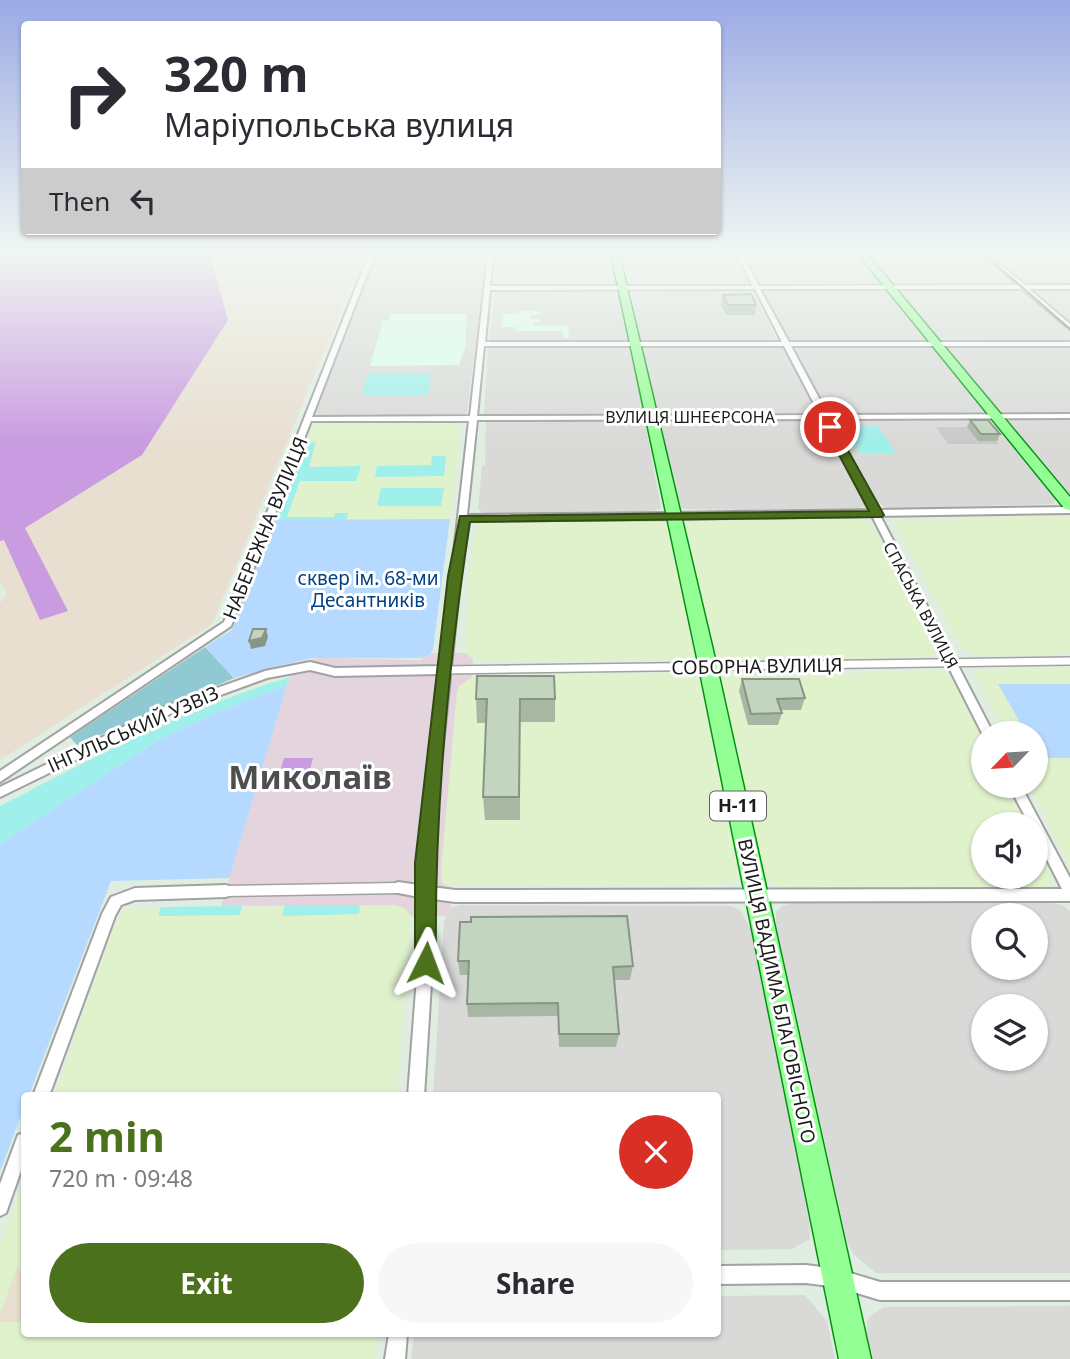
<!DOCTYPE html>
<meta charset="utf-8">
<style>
body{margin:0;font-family:"Noto Sans",sans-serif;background:#f7f7f7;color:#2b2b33;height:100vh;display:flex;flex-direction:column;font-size:26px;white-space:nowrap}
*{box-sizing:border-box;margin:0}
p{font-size:23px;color:#7c7c81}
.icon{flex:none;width:38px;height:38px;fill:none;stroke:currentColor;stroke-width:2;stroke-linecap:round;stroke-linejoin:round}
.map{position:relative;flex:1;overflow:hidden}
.details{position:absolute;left:21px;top:1092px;width:700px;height:245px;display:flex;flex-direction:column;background:#fff;border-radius:7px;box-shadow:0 2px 5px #0004}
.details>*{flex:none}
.hud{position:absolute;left:21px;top:21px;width:700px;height:214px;border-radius:7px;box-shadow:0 2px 5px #0004;background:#fff;color:#2b2b33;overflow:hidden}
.needle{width:46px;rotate:245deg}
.controls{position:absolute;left:971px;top:721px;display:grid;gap:14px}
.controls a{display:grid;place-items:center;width:77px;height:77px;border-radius:50%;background:#fff;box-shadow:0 2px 5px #0004;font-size:35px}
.pin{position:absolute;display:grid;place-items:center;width:60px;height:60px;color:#fff;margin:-30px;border:4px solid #fff;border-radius:50%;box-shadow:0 2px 7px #0007}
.me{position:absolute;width:77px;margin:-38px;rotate:3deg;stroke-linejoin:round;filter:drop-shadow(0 0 5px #0008)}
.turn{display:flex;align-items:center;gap:24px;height:147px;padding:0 28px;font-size:32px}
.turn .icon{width:91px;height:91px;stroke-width:2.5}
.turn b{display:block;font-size:49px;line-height:60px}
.then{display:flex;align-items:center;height:66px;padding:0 28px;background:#0003;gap:14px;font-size:26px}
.round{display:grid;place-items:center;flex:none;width:74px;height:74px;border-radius:37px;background:#f7f7f7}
.overview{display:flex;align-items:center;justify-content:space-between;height:119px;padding:0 28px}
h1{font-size:42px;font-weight:700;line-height:52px;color:#4b711c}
.cta{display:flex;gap:14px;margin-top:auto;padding:14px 28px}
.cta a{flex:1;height:80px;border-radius:42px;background:#4b711c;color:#fff;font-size:28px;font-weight:700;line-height:80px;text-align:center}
.cta a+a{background:#f7f7f7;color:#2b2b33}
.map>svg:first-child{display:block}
.residential{fill:#d9dad8;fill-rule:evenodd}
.commercial{fill:#e0f2cc}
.industrial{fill:#e8dfd1}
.education{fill:#d8ffe9}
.religious{fill:#c9c9c9}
.grass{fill:#9fefea}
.forest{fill:#90c9d2}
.park{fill:#b6daff}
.plaza{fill:#e4d4dd}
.water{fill:#c99be1}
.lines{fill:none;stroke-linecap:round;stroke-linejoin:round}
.pedestrian-far1-casing{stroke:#a2a2a2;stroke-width:10}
.pedestrian-casing{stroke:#a2a2a2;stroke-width:13}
.minor-casing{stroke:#a2a2a2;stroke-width:4}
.tertiary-casing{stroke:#a2a2a2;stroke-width:4}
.primary-casing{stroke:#00930e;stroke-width:3}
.pedestrian-far1{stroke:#fff;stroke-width:7}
.pedestrian{stroke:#fff;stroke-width:10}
.minor{fill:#fff;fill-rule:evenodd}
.tertiary{fill:#fff;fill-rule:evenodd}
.primary{fill:#94ff94;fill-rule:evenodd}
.tram{stroke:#696969;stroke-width:2}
.wall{fill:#a7b7a4}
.shaded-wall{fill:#889586}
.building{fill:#c2d5bf;stroke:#889586;stroke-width:2}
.route{fill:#4b711c;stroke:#314912;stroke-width:2}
.labels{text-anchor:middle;stroke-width:6;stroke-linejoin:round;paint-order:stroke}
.far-street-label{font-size:16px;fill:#1b1b1b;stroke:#fff}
.shield{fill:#fff;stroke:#5f5f5f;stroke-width:2}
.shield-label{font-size:18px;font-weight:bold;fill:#1b1b1b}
.street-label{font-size:19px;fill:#1b1b1b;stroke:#fff}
.park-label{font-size:19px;fill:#004083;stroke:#fff}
.town-label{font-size:33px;font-weight:bold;fill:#4e4e4e;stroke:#fff}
</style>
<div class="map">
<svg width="1070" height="1359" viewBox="0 0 1070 1359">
<rect width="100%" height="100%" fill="#dfeee1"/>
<g class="residential">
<path d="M375,254H486L467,412L464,415L322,417L316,413Z"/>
<path d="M495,254H611L619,283L614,286H497L493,282Z"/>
<path d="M620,254H735L752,285L635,287L628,284Z"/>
<path d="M743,254H857L880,283L763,286Z"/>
<path d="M866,254H981L1015,282L1007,285L896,284Z"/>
<path d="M990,254H1070V285L1027,284Z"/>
<path d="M614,289L621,293L630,341L497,343L489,339L496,290Z"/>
<path d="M770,289L885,290L926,340L791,341L763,292Z"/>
<path d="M901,289L1021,290L1070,332V342L939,339L898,292Z"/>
<path d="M1037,289H1070V323L1033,291Z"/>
<path d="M752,290L779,343H646L641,340L631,292Z"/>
<path d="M924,345L934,349L984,412L832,415L826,409L794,350L799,347Z"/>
<path d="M948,345L1070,346V414L999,412L945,347Z"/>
<path d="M492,346L629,347L644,413L484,415L488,349Z"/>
<path d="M650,346L781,347L786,350L817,411L809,415L665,416L656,411L643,349Z"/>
<path d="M1070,418V497L1006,419Z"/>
<path d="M670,419L820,420L866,505L854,511L681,509L660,425Z"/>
<path d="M988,419L1056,498L1054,504L887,509L875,500L833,423L842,420Z"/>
<path d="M490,420L645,421L661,508L651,512L484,514L478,509L482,466L485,465L486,423Z"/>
<path d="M1047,902L1063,905L1070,911V1273H876L853,1254L847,1241L776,925V912L782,906L792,903ZM984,915H1036V968H984ZM984,1006H1036V1059H984Z"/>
<path d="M460,905L732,906L740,910L753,933L809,1220L810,1239L792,1249L718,1250V1096H433L444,921L451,908Z"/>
<path d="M805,1295L827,1321L835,1359H411L414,1334H718V1296Z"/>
<path d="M1070,1306V1359H872L866,1333L868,1318L884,1307Z"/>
</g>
<g class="commercial">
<path d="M450,420L461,423L450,519L275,520L315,423Z"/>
<path d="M1061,515L1070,519V654L978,656L961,648L894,521Z"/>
<path d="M655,519L665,522L667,527L697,656L692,659L482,662L465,653L471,555L478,523Z"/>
<path d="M860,520L874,526L937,654L929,657L729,662L717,656L685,524L691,521Z"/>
<path d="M1070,668V868L1030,786H1036V733H1004L974,673L981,669Z"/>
<path d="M938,670L950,676L983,741L984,786H1006L1026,824H984V877H1036V844L1052,875L1051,884L1047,888H784L773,884L764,874L721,677Z"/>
<path d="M698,672L740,873L736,879L730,883L443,885L441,864L457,692L465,680L484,675Z"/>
<path d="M391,905L403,906L411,916L397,1095L54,1096L114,927L125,909Z"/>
<path d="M24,1179V1334H377L374,1359H0V1247Z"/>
</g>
<g class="industrial">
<path d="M210,254H364L212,624L0,760V603L7,595L0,580V541L4,539L40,619L24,528L142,455L228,320Z"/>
<path d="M17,1267H24V1322H0V1314Z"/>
</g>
<g class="education">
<path d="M519,311H539V315H530L531,319H540V322H534V326L568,325L569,338H564L563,331H516V327H502L503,314H519Z"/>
<path d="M390,314H467L465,348L459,365L370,366L383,320H389Z"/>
</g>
<path class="religious" d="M936,427H985L999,444H948Z"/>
<g class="grass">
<path d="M368,373H431L428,395H362Z"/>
<path d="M878,426L895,453H860L845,427Z"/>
<path d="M316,442L309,467L361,466L356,481H300L287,517H334L335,513H348L346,521L280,628L205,647L232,630L305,443Z"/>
<path d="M432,456H446L444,476L375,477L377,466L431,465Z"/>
<path d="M381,488H444L441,506H377Z"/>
<path d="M290,677L287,685L237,704L162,738L0,844V806C99,755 182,710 290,677Z"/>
<path d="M285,905H360L359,914L282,916Z"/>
<path d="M242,906L240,915L158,916L161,907Z"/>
</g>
<path class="forest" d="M205,647L234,678L77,745L70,737Z"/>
<g class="park">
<path d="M450,519L433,650L426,658H311L234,678L205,647L232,630L275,520Z"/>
<path d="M998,684H1070V758H1040L1036,751V733H1026Z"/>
<path d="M287,685L230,878L111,881L29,1095L24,1096V1107L0,1172V844L162,738L237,704Z"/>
</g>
<path class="plaza" d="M431,653H465L473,659L472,677L459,686L457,692L441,871L442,883L451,887V908L446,916H411L406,909L396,905L221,906L287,685L298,662L320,658L421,660Z"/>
<g class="water">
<path d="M0,254H210L228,320L142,455L25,528L68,611L40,620L4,540L0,541Z"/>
<path d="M284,758H313L307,782H277Z"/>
</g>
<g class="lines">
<g class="pedestrian-far1-casing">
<path id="pedestrian-far1" d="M445,670L1070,661"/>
</g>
<g class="pedestrian-casing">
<path id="pedestrian" d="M226,891L398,888"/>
</g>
<g class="minor-casing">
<g id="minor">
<path d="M369,254H375L312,417L470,416L488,254H494L490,286H753L737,254H742L759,286L1018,285L983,254H988L1025,285H1070V289H1029L1070,324V329L1022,289H760L789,342H1070V346H791L828,415L1070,414V418L830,419L993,733H984V735L982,733L823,419L477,420L467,515L673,513L677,516L673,519L466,521L431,863L432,887L455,890L1062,889L1036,838V824H1029L1009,786H1021L1070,878V901L455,902L433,899L434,937L424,1096H408L420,937L419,897L393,892L391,888L393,884L398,882L419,885V863L440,674L335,676L310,670L267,678L174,712L0,797V787L166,706L265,671L310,662L335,668L441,666L469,421H311L231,626L0,782V771L224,622ZM755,289L782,342H485L490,290ZM484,346H784L820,415L477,416Z"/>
<path d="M226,885L231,887L233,891L231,895L226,897L135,900L121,905L115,916L49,1096H33L102,914L111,897L135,888Z"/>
<path d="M24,1133V1162L6,1213L0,1216V1184L18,1135Z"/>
<path d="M806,1265L837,1269L880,1282H1070V1300H880L837,1287L806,1283L718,1284V1266Z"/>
<path d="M389,1334H407L405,1359H385Z"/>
</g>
</g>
<g class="tertiary-casing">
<path id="tertiary" d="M1070,507V513L673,519L667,516L673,513Z"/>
</g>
<g class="primary-casing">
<g id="primary">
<path d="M611,254H619L717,667L871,1359H839L699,667Z"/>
<path d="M858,254H867L1070,497V510L1065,509Z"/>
</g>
</g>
<use href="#pedestrian-far1" class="pedestrian-far1"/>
<use href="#pedestrian" class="pedestrian"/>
<use href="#minor" class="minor"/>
<use href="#tertiary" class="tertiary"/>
<use href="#primary" class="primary"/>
<path class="tram" d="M984,254L1070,329"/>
</g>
<g class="wall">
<path d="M723,295L756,305L755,315H726L721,305Z"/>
<path d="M970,420L1000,434L997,441H978L967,427Z"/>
<path d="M742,679L805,698L801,710H781L782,713L778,725H748L739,691Z"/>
<path d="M476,699H555V722H520V820H485L483,797L486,723H477Z"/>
<path d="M458,961L633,966L630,980H614L619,1034L616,1047H559L558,1016L468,1017L467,1004L468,975H460Z"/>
</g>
<path class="shaded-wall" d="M266,629L268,637L265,646L251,649L249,641Z"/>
<g class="building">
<path d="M751,294L756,305H728L723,295Z"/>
<path d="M970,420H988L1000,434H981Z"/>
<path d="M253,629H266L262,638L249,641Z"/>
<path d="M477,676H554L555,699H520L519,797H483L487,699H476Z"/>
<path d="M742,679H799L805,698L777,699L782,713L751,714Z"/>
<path d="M627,916L633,966L613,967L619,1034H559L558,1003L467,1004L469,961H458L460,922H471V917Z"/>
</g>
<linearGradient id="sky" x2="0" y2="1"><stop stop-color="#9baae5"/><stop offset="0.57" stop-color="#f1f7f2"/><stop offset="1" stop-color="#f1f7f2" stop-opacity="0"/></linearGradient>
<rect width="1070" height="444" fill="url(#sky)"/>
<path class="route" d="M830,424L835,427L884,515L882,517L470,522C448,666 434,818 436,963L433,971L426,974L418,971L415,963V863L448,576L460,516L869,511L824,427Z"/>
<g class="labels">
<g class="far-street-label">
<text x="690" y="423">ВУЛИЦЯ ШНЕЄРСОНА</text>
<text transform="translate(921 605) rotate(62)" y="6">СПАСЬКА ВУЛИЦЯ</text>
</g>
<rect class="shield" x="710" y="791.5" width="56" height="29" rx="5"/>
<g class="shield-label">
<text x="738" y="812">Н-11</text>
</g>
<g class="street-label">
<text transform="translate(265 528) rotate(-68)" y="7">НАБЕРЕЖНА ВУЛИЦЯ</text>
<text transform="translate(757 666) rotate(-1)" y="7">СОБОРНА ВУЛИЦЯ</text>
<text transform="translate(133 729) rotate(-24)" y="7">ІНГУЛЬСЬКИЙ УЗВІЗ</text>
<text transform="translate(777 991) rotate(78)" y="7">ВУЛИЦЯ ВАДИМА БЛАГОВІСНОГО</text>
</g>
<g class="park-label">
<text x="368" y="585">сквер ім. 68-ми<tspan x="368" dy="22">Десантників</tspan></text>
</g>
<g class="town-label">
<text x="310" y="789">Миколаїв</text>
</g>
</g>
</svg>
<div class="controls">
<a><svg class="needle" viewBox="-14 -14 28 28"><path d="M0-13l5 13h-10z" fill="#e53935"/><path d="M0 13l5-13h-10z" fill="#7c7c81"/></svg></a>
<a><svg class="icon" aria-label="sound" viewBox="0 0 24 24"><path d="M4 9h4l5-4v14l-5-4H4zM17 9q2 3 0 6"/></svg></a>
<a><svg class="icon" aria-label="search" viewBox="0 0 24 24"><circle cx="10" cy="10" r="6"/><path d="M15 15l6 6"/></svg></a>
<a><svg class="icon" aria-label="layers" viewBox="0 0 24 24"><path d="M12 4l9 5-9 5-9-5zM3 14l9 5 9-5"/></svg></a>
</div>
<div class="pin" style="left:830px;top:427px;background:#d93025"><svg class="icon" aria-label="arrive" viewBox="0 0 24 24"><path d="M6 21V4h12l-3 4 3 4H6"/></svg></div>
<svg class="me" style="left:426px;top:963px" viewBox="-20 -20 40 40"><path d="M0-17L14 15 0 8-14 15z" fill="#4b711c" stroke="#fff" stroke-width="4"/></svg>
<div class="hud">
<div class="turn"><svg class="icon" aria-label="right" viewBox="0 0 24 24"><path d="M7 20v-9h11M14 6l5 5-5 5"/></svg><div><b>320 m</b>Маріупольська вулиця</div></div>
<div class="then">Then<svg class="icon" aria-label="left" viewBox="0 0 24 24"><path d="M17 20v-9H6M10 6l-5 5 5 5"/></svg></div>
</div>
<section class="details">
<div class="overview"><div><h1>2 min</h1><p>720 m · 09:48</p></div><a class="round" style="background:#d93025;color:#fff"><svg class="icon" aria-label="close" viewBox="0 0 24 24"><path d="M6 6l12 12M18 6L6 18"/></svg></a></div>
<div class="cta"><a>Exit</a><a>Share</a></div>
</section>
</div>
